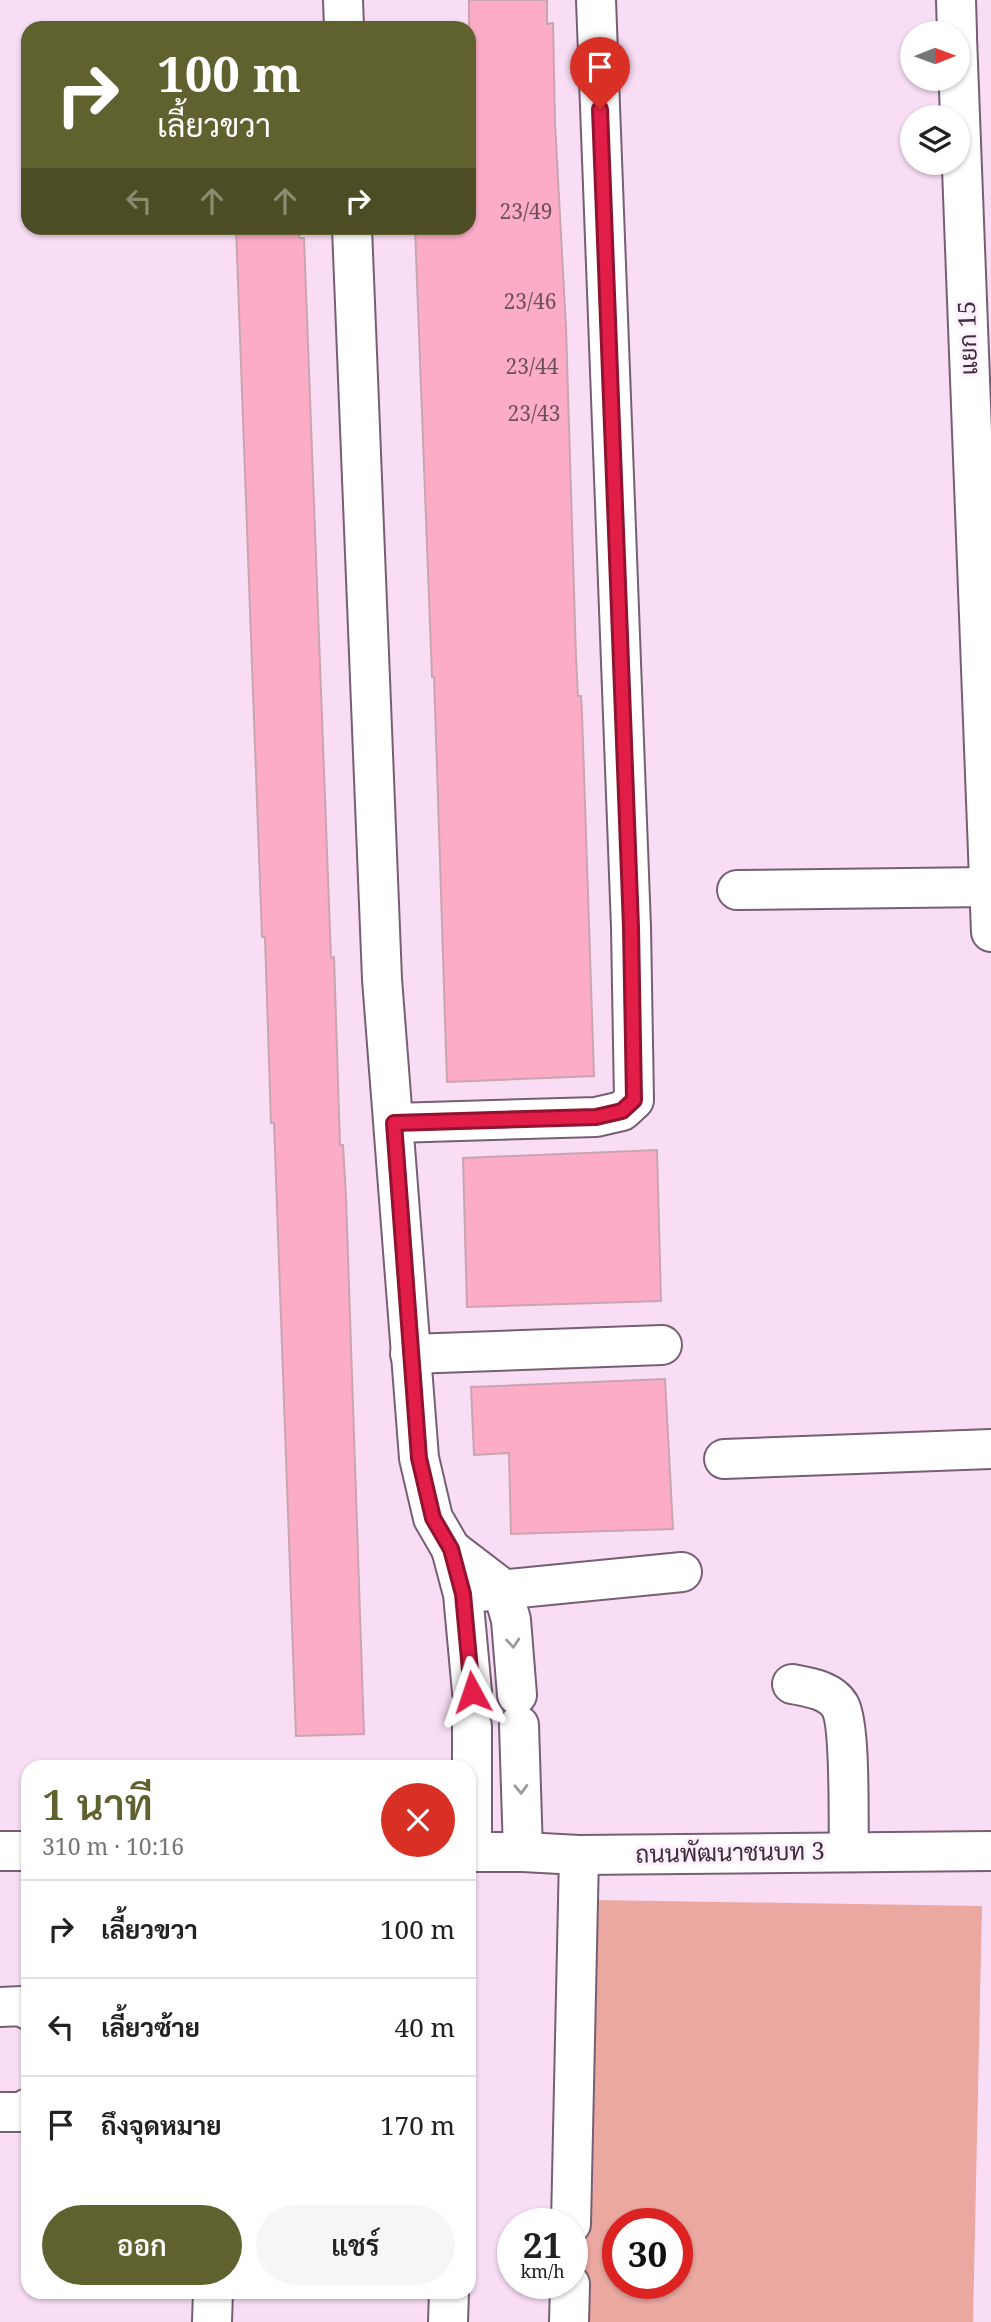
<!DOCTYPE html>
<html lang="th">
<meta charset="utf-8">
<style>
body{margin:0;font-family:"Noto Serif",Sarabun,serif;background:#f6f6f6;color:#222;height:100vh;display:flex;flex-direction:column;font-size:26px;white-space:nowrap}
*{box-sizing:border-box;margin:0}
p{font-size:23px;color:#767676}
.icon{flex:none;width:38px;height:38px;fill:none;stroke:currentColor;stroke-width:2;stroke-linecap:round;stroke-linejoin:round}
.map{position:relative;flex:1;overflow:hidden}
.sheet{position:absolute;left:21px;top:1760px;width:455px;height:539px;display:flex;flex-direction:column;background:#fff;border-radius:21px;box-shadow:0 2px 5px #0004}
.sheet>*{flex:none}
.banner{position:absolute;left:21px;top:21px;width:455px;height:214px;border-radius:21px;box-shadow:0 2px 5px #0004;background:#5f612f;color:#fff;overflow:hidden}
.needle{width:46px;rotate:89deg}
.tools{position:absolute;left:900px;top:21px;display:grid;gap:14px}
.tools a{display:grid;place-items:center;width:70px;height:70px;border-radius:50%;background:#fff;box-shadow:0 2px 5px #0004;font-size:35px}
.speed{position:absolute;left:497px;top:2208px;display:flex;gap:14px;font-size:35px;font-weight:700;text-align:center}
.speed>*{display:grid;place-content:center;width:91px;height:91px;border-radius:50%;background:#fff;box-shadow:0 2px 5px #0004;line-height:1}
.speed small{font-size:18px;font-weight:400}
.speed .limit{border:10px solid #d22;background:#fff;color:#111}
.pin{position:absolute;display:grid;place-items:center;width:60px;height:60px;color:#fff;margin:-72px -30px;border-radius:50% 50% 50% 0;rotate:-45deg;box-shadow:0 0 7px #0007}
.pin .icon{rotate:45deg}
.me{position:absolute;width:77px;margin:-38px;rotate:355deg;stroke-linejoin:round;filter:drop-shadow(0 0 5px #0008)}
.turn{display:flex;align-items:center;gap:24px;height:147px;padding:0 21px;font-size:32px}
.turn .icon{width:91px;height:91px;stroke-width:2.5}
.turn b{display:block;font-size:49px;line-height:60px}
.lanes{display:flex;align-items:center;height:66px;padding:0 21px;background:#0003;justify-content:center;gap:35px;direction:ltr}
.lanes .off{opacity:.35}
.round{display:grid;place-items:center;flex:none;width:74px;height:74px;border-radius:37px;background:#f6f6f6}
.overview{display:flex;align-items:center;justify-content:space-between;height:119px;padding:0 21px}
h1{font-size:42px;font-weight:600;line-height:52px;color:#5f612f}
.action{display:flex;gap:14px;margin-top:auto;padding:14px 21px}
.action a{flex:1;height:80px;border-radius:42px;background:#5f612f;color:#fff;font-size:28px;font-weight:600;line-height:80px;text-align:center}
.action a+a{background:#f6f6f6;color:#222}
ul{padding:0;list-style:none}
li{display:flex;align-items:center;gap:21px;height:98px;padding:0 21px;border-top:2px solid #e0e0e0}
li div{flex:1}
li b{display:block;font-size:26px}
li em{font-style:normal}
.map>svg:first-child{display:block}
.green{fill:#eaa8a1;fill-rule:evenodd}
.building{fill:#fcacc7;stroke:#c8a5b0;stroke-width:2}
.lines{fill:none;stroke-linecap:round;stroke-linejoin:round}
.minor-casing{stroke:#765f74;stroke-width:42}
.minor{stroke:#fff;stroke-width:38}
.oneway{stroke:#9c989c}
.route-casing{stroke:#92132f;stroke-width:18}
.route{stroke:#e11d48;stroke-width:12}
.labels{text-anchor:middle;stroke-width:6;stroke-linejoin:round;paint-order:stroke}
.number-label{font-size:21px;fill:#6a4f5c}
.street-label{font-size:24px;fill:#3a3039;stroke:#ffeefd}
</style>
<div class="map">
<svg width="991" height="2322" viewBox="0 0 991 2322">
<rect width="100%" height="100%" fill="#f8ddf5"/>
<path class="green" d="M593,1900L982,1906L973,2322H573ZM618,2224H677V2284H618Z"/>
<g class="building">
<path d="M469,0H547V24L553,23L555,123L566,328L576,657L578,696H581L582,714L594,1076L447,1082L437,767L434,677H432L415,228H469Z"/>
<path d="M236,228H299V238H304L331,958L334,957L340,1145H343L346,1197L364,1734L296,1736L274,1123H271L265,937H262Z"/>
<path d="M657,1150L661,1301L467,1307L463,1158Z"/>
<path d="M665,1379L673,1529L511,1534L509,1453L474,1455L471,1387Z"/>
</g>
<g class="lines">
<g class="minor-casing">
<g id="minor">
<path d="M343,0L344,28"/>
<path d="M956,0L957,33"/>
<path d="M957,37L991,932"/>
<path d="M352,228L382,979L419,1458L433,1518L451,1549"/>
<path d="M737,890L989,887"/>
<path d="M394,1123L596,1117L622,1111L634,1100L631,927L596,0"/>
<path d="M410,1354L662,1345"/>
<path d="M724,1459L991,1449"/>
<path d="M479,1592L682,1572"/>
<path d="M792,1684C808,1687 831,1690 840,1706C851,1726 848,1823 849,1852"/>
<path d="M472,1692L463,1594L451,1549L502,1588L511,1620L517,1695"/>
<path d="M519,1725L523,1852"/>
<path d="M0,1851H28"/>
<path d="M469,1852H523L579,1855L991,1851"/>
<path d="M472,1852V1726"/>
<path d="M0,2007L22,2006L28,2010"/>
<path d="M0,2112H22L28,2108"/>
<path d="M571,2224L579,1855"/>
<path d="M212,2322L213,2292"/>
<path d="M448,2322L449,2292"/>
<path d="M569,2322L570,2284"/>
</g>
</g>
<use href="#minor" class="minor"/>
</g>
<defs><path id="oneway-chevron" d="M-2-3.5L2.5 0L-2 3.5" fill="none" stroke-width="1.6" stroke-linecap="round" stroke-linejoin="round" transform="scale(1.75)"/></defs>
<g class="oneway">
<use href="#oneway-chevron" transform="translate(513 1643) rotate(85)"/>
<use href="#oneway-chevron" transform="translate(521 1789) rotate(88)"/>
</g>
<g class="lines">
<g class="route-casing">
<path id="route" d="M472,1692L463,1594L451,1549L433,1518L419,1458L394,1123L596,1117L622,1111L634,1100L631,927L600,109"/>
</g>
<use href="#route" class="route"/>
</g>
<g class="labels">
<g class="number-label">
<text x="526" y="219">23/49</text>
<text x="530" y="309">23/46</text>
<text x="532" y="374">23/44</text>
<text x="534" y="421">23/43</text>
</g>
<g class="street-label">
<text transform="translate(968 338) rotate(-92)" y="8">แยก 15</text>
<text transform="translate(730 1853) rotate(-1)" y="8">ถนนพัฒนาชนบท 3</text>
</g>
</g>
</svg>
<div class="tools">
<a><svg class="needle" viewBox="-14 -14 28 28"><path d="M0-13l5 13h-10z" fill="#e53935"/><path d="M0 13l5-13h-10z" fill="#767676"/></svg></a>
<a><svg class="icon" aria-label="layers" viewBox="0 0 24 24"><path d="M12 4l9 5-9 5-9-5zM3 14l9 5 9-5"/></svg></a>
</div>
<div class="speed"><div>21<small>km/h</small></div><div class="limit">30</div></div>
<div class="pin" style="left:600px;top:109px;background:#d93025"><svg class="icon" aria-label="arrive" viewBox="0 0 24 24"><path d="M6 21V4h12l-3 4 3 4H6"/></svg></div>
<svg class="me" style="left:472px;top:1692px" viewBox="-20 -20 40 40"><path d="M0-17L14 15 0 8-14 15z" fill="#e11d48" stroke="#fff" stroke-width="4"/></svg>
<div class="banner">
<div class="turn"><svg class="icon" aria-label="right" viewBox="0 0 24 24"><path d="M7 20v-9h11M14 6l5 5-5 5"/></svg><div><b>100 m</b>เลี้ยวขวา</div></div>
<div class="lanes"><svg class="icon off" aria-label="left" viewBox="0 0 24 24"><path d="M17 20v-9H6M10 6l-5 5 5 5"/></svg><svg class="icon off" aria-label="ahead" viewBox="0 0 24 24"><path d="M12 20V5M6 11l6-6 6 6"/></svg><svg class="icon off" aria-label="ahead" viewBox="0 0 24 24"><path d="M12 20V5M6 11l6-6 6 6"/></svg><svg class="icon" aria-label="right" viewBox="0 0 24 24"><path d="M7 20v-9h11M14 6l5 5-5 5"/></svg></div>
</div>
<section class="sheet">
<div class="overview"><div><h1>1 นาที</h1><p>310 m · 10:16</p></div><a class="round" style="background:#d93025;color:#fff"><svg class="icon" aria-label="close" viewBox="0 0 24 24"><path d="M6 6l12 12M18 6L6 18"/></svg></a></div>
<ul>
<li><svg class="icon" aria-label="right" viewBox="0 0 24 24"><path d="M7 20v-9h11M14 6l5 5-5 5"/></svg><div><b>เลี้ยวขวา</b></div><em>100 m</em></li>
<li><svg class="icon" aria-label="left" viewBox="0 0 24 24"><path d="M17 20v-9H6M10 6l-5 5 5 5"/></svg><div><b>เลี้ยวซ้าย</b></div><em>40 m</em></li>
<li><svg class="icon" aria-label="arrive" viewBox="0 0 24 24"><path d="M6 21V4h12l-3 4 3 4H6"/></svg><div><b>ถึงจุดหมาย</b></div><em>170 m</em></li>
</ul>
<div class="action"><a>ออก</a><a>แชร์</a></div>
</section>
</div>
